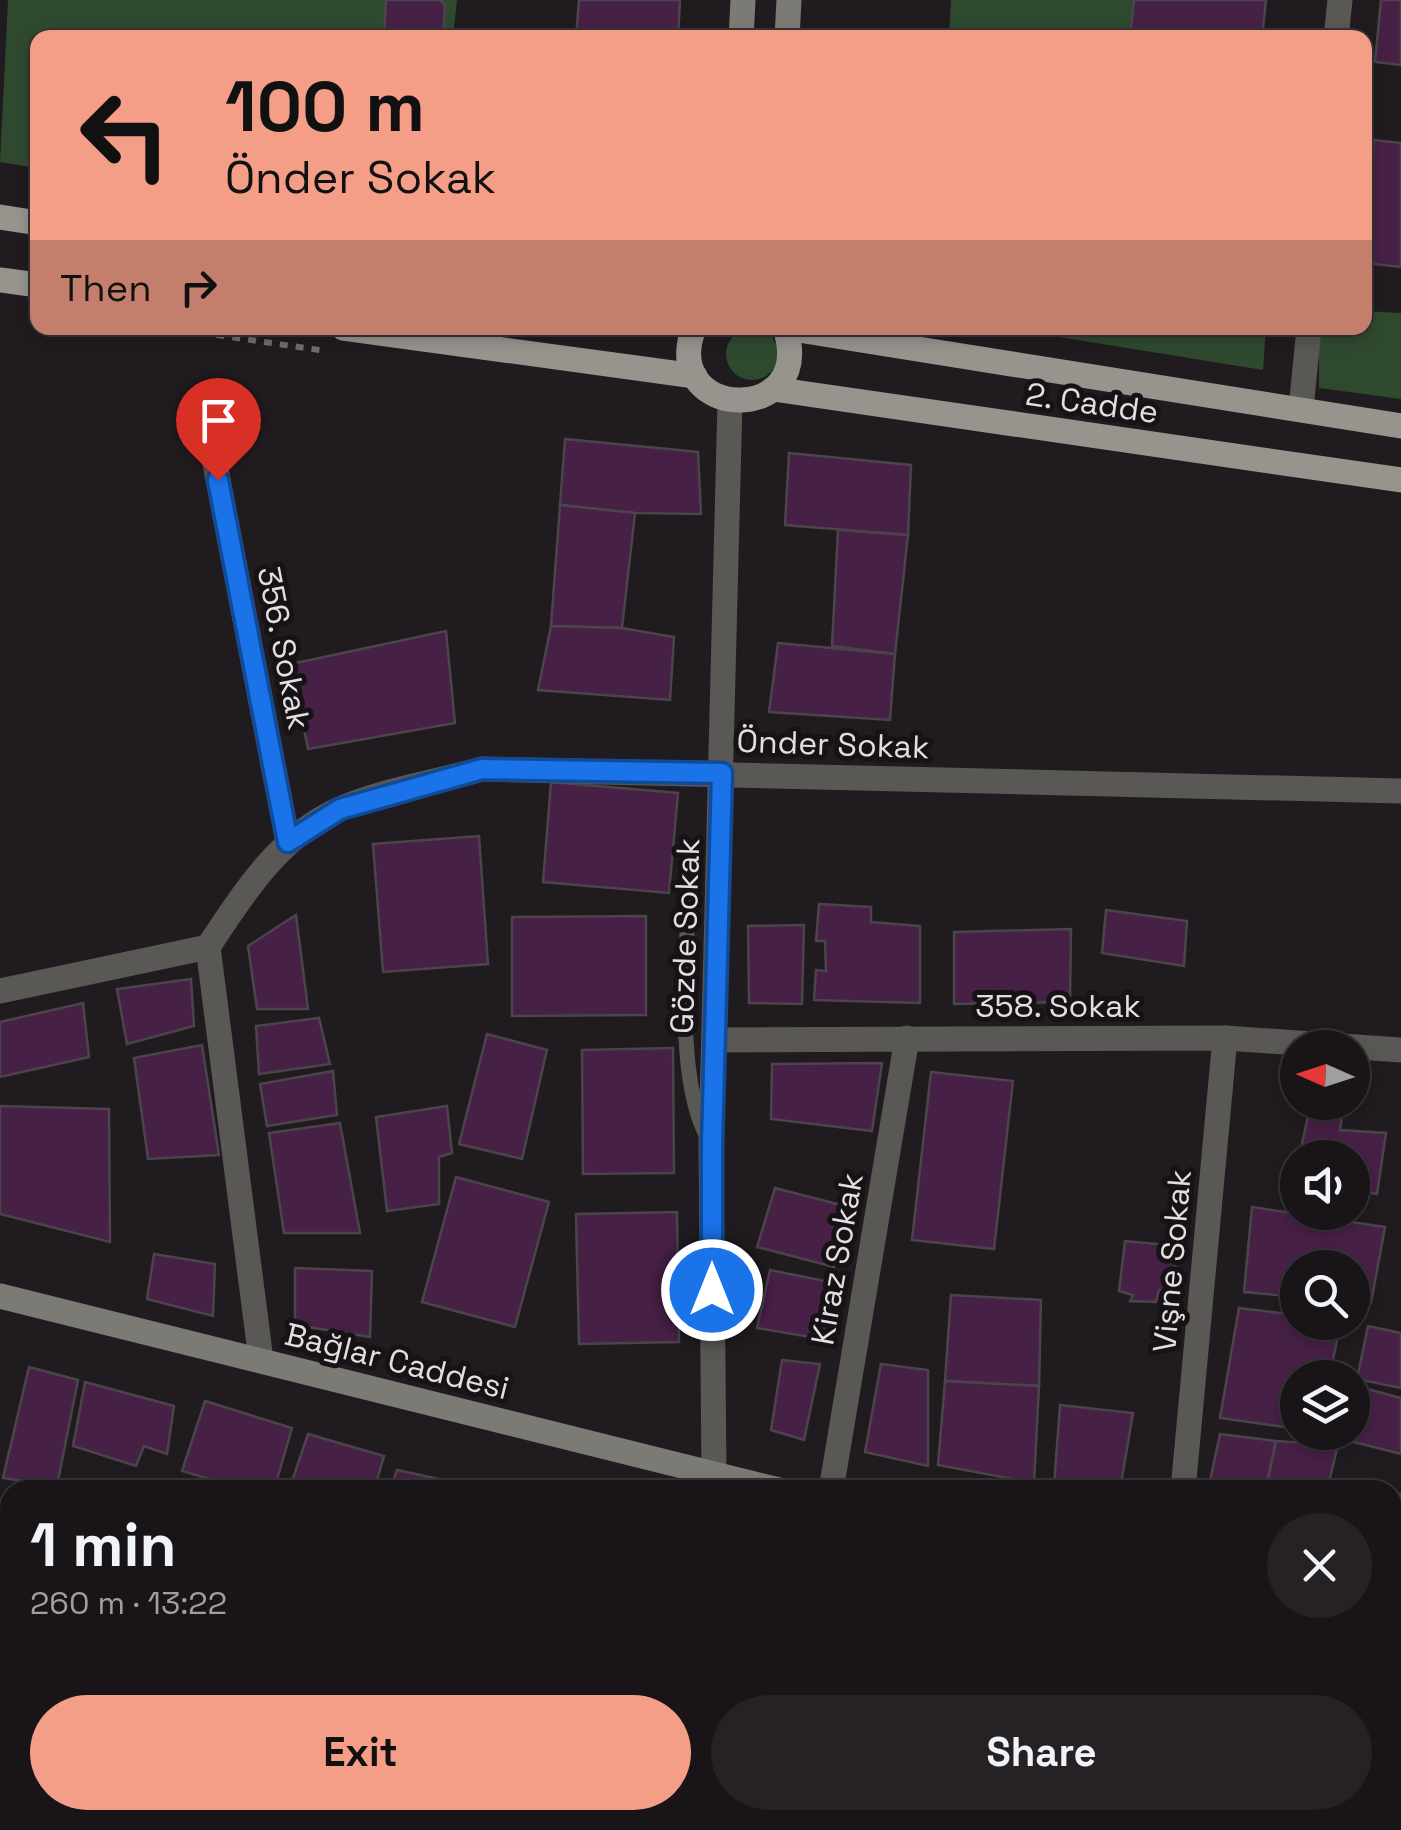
<!DOCTYPE html>
<meta charset="utf-8">
<style>
body{margin:0;font-family:"Space Grotesk",sans-serif;background:#252124;color:#f1f3f6;height:100vh;display:flex;flex-direction:column;font-size:38px;white-space:nowrap}
*{box-sizing:border-box;margin:0}
p{font-size:32px;color:#9f9ea1}
.icon{flex:none;width:55px;height:55px;fill:none;stroke:currentColor;stroke-width:2;stroke-linecap:round;stroke-linejoin:round}
.map{position:relative;flex:1;overflow:hidden}
.panel{position:absolute;left:0px;top:1480px;width:1402px;height:350px;display:flex;flex-direction:column;background:#181417;border-radius:30px 30px 0 0;box-shadow:0 5px 15px #0003,0 0 0 2px #363336}
.panel>*{flex:none}
.top-card{position:absolute;left:30px;top:30px;width:1342px;height:305px;border-radius:20px;box-shadow:0 5px 15px #0003,0 0 0 2px #363336;background:#f49e87;color:#111;overflow:hidden}
.needle{width:65px;rotate:273deg}
.fabs{position:absolute;left:1280px;top:1030px;display:grid;gap:20px}
.fabs a{display:grid;place-items:center;width:90px;height:90px;border-radius:50%;background:#181417;box-shadow:0 5px 15px #0003,0 0 0 2px #363336;font-size:50px}
.pin{position:absolute;display:grid;place-items:center;width:85px;height:85px;color:#fff;margin:-102px -42px;border-radius:50% 50% 50% 0;rotate:-45deg;box-shadow:0 0 10px #0007}
.pin .icon{rotate:45deg}
.me{position:absolute;width:110px;margin:-55px;rotate:0deg;stroke-linejoin:round;filter:drop-shadow(0 0 8px #0008)}
.turn{display:flex;align-items:center;gap:35px;height:210px;padding:0 30px;font-size:45px}
.turn .icon{width:130px;height:130px;stroke-width:2.5}
.turn b{display:block;font-size:70px;line-height:85px}
.then{display:flex;align-items:center;height:95px;padding:0 30px;background:#0003;gap:20px;font-size:38px}
.round{display:grid;place-items:center;flex:none;width:105px;height:105px;border-radius:52px;background:#252124}
.summary{display:flex;align-items:center;justify-content:space-between;height:170px;padding:0 30px}
h1{font-size:60px;font-weight:600;line-height:75px}
.button{display:flex;gap:20px;margin-top:auto;padding:20px 30px}
.button a{flex:1;height:115px;border-radius:60px;background:#f49e87;color:#111;font-size:40px;font-weight:600;line-height:115px;text-align:center}
.button a+a{background:#252124;color:#f1f3f6}
.map>svg:first-child{display:block}
.green{fill:#2f492e}
.building{fill:#472046;stroke:#4b454b;stroke-width:2.5}
.lines{fill:none;stroke-linecap:round;stroke-linejoin:round}
.path{stroke:#706c6f;stroke-width:6;stroke-dasharray:8 8;stroke-linecap:butt}
.lane{stroke:#595855;stroke-width:15}
.street{stroke:#595855;stroke-width:25}
.secondary{stroke:#7c7a75;stroke-width:25}
.primary{stroke:#96948d;stroke-width:25}
.route-casing{stroke:#114b97;stroke-width:25}
.route{stroke:#1a73e8;stroke-width:18}
.labels{text-anchor:middle;stroke-width:10;stroke-linejoin:round;paint-order:stroke}
.street-label{font-size:32px;fill:#e2dee1;stroke:#161216}
</style>
<div class="map">
<svg width="1401" height="1830" viewBox="0 0 1401 1830">
<rect width="100%" height="100%" fill="#201b1f"/>
<g class="green">
<path d="M8,0H457L453,37L38,38L37,168L0,162Z"/>
<path d="M951,0H1134L1130,37L949,38Z"/>
<path d="M1365,311L1401,313V399L1319,388V328H1365Z"/>
<circle cx="752" cy="354" r="26"/>
<path d="M1003,328H1266L1263,370Z"/>
</g>
<g class="building">
<path d="M386,0H440L445,5L443,38H384Z"/>
<path d="M579,0H680L678,38H576Z"/>
<path d="M1134,0H1266L1262,38H1130Z"/>
<path d="M1381,0H1401V65L1375,62Z"/>
<path d="M1374,140L1401,143V267L1365,263Z"/>
<path d="M565,439L698,452L701,514L635,513L560,505Z"/>
<path d="M789,453L911,465L908,535L785,525Z"/>
<path d="M560,505L635,513L622,628L551,626Z"/>
<path d="M838,530L908,535L895,654L832,646Z"/>
<path d="M551,626L622,628L674,637L670,700L538,690Z"/>
<path d="M446,631L455,723L308,749L291,664Z"/>
<path d="M778,643L895,654L890,720L769,712Z"/>
<path d="M551,782L678,793L669,893L543,882Z"/>
<path d="M479,836L488,964L383,972L373,844Z"/>
<path d="M819,904L871,907V922L920,926V1003L814,1000L816,970L826,971L825,941H816Z"/>
<path d="M1106,910L1187,921L1184,966L1102,953Z"/>
<path d="M296,915L308,1009H257L248,946Z"/>
<path d="M646,916V1015L512,1016V917Z"/>
<path d="M804,925L802,1004L749,1003L748,926Z"/>
<path d="M1071,929L1070,1002L954,1004V932Z"/>
<path d="M191,979L194,1026L127,1044L117,989Z"/>
<path d="M83,1003L89,1057L0,1077V1022Z"/>
<path d="M319,1018L330,1064L259,1074L256,1026Z"/>
<path d="M487,1034L547,1050L522,1159L459,1144Z"/>
<path d="M202,1045L219,1155L148,1159L134,1058Z"/>
<path d="M673,1048L674,1173L583,1174L582,1050Z"/>
<path d="M882,1063L872,1131L771,1119L772,1064Z"/>
<path d="M333,1071L337,1115L267,1126L260,1084Z"/>
<path d="M931,1072L1013,1081L994,1249L912,1240Z"/>
<path d="M1311,1102H1344L1340,1130L1386,1133L1377,1194L1352,1190V1158H1299Z"/>
<path d="M0,1106L109,1109L110,1242L0,1214Z"/>
<path d="M447,1106L452,1153L439,1157V1204L387,1211L376,1117Z"/>
<path d="M340,1123L360,1233H284L269,1133Z"/>
<path d="M456,1177L549,1202L515,1327L422,1302Z"/>
<path d="M775,1188L845,1206L834,1267L757,1247Z"/>
<path d="M1252,1207L1385,1227L1371,1303L1352,1302V1268H1298V1297L1244,1292Z"/>
<path d="M677,1212L679,1342L579,1344L576,1214Z"/>
<path d="M1125,1241L1178,1246L1172,1292L1159,1290L1156,1302L1130,1301L1133,1295L1119,1291Z"/>
<path d="M154,1254L215,1264L213,1316L147,1299Z"/>
<path d="M295,1268L372,1271L370,1337L295,1325Z"/>
<path d="M770,1270L840,1284L833,1341L757,1328Z"/>
<path d="M951,1295L1041,1300L1039,1386L945,1381Z"/>
<path d="M1239,1308L1298,1315V1322H1341L1329,1378H1298V1429L1220,1418Z"/>
<path d="M1368,1326L1401,1333V1388L1357,1379Z"/>
<path d="M782,1360L820,1364L804,1440L771,1430Z"/>
<path d="M881,1364L928,1370V1466L865,1452Z"/>
<path d="M29,1367L78,1380L57,1486L3,1478Z"/>
<path d="M945,1381L1039,1386L1034,1483L938,1465Z"/>
<path d="M85,1382L174,1406L167,1454L144,1446L136,1466L73,1446Z"/>
<path d="M1364,1388L1401,1398V1454L1350,1441Z"/>
<path d="M205,1401L292,1428L274,1490H245L182,1471Z"/>
<path d="M1060,1405L1133,1413L1120,1490L1054,1486Z"/>
<path d="M308,1434L384,1456L374,1490H289Z"/>
<path d="M1220,1434L1276,1441L1265,1490H1208Z"/>
<path d="M1276,1441L1338,1445L1327,1490H1266Z"/>
<path d="M397,1470L471,1486L469,1490H390Z"/>
<path d="M1343,1481L1383,1490H1340Z"/>
<path d="M1392,1492L1401,1494V1548L1396,1568Z"/>
<path d="M0,1501L10,1504V1594L0,1591Z"/>
<path d="M1392,1673L1401,1674V1754L1392,1753Z"/>
<path d="M482,1820H506L511,1830H463Z"/>
</g>
<g class="lines">
<path class="path" d="M169,328L326,351"/>
<path class="lane" d="M691,850C689,927 671,1077 709,1140"/>
<g class="street">
<path d="M1336,38L1340,0"/>
<path d="M204,407L288,842"/>
<path d="M1301,409L1309,328"/>
<path d="M0,991L208,947"/>
<path d="M714,1040L1225,1038L1401,1050"/>
<path d="M261,1360L208,947C243,894 279,836 340,809C383,790 436,782 482,769L1401,791"/>
<path d="M714,1474L711,1144L730,401"/>
<path d="M831,1490L907,1038"/>
<path d="M1183,1490L1225,1038"/>
<path d="M0,1665L10,1667"/>
<path d="M261,1820L267,1830"/>
<path d="M647,1820L689,1830"/>
<path d="M957,1820L958,1830"/>
<path d="M1332,1820V1830"/>
</g>
<g class="secondary">
<path d="M741,38L743,0"/>
<path d="M787,38L789,0"/>
<path d="M0,1296L779,1490"/>
<path d="M1392,1645L1401,1647"/>
</g>
<g class="primary">
<path d="M0,217L38,223"/>
<path d="M0,280L38,285"/>
<path d="M343,328L695,376"/>
<path d="M694,328C658,421 818,427 785,328"/>
<path d="M786,328L1401,426"/>
<path d="M773,389L1401,480"/>
</g>
</g>
<g class="lines">
<g class="route-casing">
<path id="route" d="M218,480L288,842L340,809L482,769L722,773L712,1144V1290"/>
</g>
<use href="#route" class="route"/>
</g>
<g class="labels">
<g class="street-label">
<text transform="translate(1092 403) rotate(8)" y="11">2. Cadde</text>
<text transform="translate(284 648) rotate(79)" y="11">356. Sokak</text>
<text transform="translate(833 744) rotate(2)" y="11">Önder Sokak</text>
<text transform="translate(685 936) rotate(-88)" y="11">Gözde Sokak</text>
<text x="1058" y="1017">358. Sokak</text>
<text transform="translate(837 1259) rotate(-80)" y="11">Kiraz Sokak</text>
<text transform="translate(1172 1261) rotate(-85)" y="11">Vişne Sokak</text>
<text transform="translate(397 1361) rotate(14)" y="11">Bağlar Caddesi</text>
</g>
</g>
</svg>
<div class="fabs">
<a><svg class="needle" viewBox="-14 -14 28 28"><path d="M0-13l5 13h-10z" fill="#e53935"/><path d="M0 13l5-13h-10z" fill="#9f9ea1"/></svg></a>
<a><svg class="icon" aria-label="sound" viewBox="0 0 24 24"><path d="M4 9h4l5-4v14l-5-4H4zM17 9q2 3 0 6"/></svg></a>
<a><svg class="icon" aria-label="search" viewBox="0 0 24 24"><circle cx="10" cy="10" r="6"/><path d="M15 15l6 6"/></svg></a>
<a><svg class="icon" aria-label="layers" viewBox="0 0 24 24"><path d="M12 4l9 5-9 5-9-5zM3 14l9 5 9-5"/></svg></a>
</div>
<div class="pin" style="left:218px;top:480px;background:#d93025"><svg class="icon" aria-label="arrive" viewBox="0 0 24 24"><path d="M6 21V4h12l-3 4 3 4H6"/></svg></div>
<svg class="me" style="left:712px;top:1290px" viewBox="-20 -20 40 40"><circle r="17" fill="#1a73e8" stroke="#fff" stroke-width="3"/><path d="M0-11L8 9 0 5-8 9z" fill="#fff"/></svg>
<div class="top-card">
<div class="turn"><svg class="icon" aria-label="left" viewBox="0 0 24 24"><path d="M17 20v-9H6M10 6l-5 5 5 5"/></svg><div><b>100 m</b>Önder Sokak</div></div>
<div class="then">Then<svg class="icon" aria-label="right" viewBox="0 0 24 24"><path d="M7 20v-9h11M14 6l5 5-5 5"/></svg></div>
</div>
<section class="panel">
<div class="summary"><div><h1>1 min</h1><p>260 m · 13:22</p></div><a class="round"><svg class="icon" aria-label="close" viewBox="0 0 24 24"><path d="M6 6l12 12M18 6L6 18"/></svg></a></div>
<div class="button"><a>Exit</a><a>Share</a></div>
</section>
</div>
